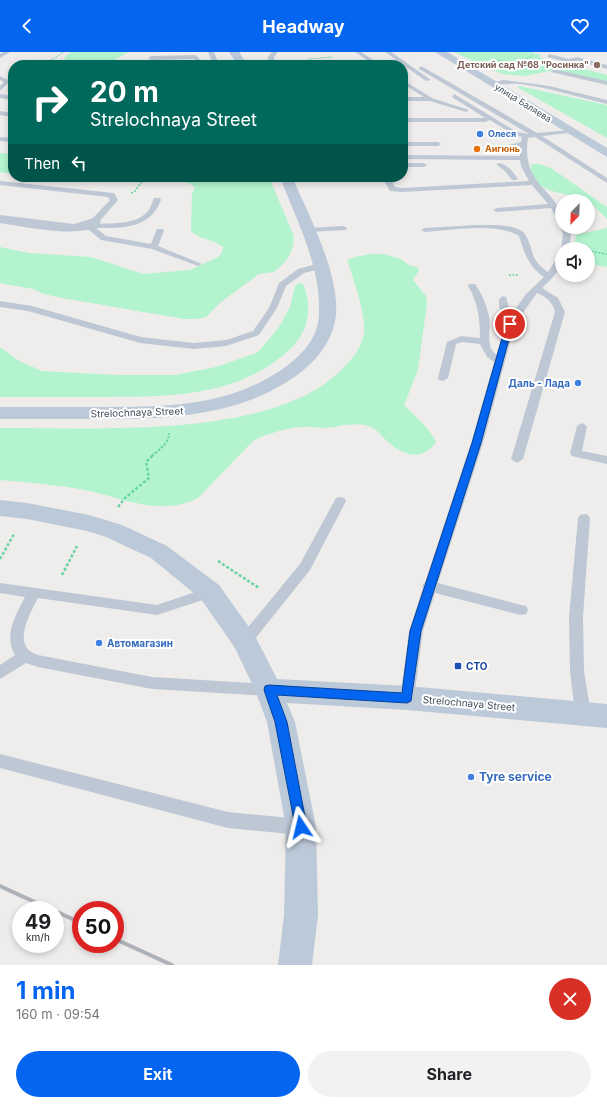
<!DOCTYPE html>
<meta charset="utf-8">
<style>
body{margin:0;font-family:Inter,sans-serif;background:#f2f2f2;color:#202124;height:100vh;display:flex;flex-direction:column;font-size:15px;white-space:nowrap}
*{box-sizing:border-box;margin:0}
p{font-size:13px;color:#757577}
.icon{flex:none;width:22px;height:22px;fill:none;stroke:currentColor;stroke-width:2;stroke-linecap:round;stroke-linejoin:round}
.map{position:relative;height:913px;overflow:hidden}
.sheet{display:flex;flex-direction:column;background:#fff;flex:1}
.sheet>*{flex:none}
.banner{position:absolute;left:8px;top:8px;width:400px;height:122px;border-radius:16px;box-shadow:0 2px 6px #0003;background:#00695c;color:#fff;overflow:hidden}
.needle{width:26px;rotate:203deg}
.tools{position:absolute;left:555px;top:142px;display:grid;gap:8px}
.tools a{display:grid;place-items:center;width:40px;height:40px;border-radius:50%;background:#fff;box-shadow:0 2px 6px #0003;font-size:20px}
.speed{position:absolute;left:12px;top:849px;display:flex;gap:8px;font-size:20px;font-weight:700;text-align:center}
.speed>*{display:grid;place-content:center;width:52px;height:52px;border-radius:50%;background:#fff;box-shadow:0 2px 6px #0003;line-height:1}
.speed small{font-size:10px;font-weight:400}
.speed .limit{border:6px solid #d22;background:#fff;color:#111}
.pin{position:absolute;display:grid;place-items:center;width:34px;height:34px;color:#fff;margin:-17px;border:2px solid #fff;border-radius:50%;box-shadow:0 1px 4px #0007}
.me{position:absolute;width:44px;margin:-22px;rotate:350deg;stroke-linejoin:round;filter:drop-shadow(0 0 3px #0008)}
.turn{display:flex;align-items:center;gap:14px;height:84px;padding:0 16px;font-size:18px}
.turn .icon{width:52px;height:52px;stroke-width:2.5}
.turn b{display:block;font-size:28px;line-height:34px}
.then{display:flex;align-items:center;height:38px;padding:0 16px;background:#0003;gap:8px;font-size:15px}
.round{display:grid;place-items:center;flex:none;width:42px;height:42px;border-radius:21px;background:#f2f2f2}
.head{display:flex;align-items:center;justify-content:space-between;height:68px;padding:0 16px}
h1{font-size:24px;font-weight:700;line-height:30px;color:#0465f1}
.action{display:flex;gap:8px;margin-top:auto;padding:8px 16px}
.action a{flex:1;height:46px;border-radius:24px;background:#0465f1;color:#fff;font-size:16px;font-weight:700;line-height:46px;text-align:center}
.action a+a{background:#f2f2f2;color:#202124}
header{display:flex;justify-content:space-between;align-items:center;height:52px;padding:0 16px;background:#0465f1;color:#fff;font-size:18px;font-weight:700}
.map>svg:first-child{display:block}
.green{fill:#b3f4ce}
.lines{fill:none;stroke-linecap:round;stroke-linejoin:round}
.path-far3{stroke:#68d5a2;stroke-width:1;stroke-dasharray:1.5 1;stroke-linecap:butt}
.path-far2{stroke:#68d5a2;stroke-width:1.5;stroke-dasharray:2 1.5;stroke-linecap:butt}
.path-far1{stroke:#68d5a2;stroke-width:2;stroke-dasharray:2.5 1.5;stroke-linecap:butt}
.path{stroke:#68d5a2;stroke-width:2.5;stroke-dasharray:3 2;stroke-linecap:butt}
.lane{fill:#bdc8d4;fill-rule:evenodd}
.street{fill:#bdc8d4;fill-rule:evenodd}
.secondary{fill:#bcc9d8;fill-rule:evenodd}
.rail{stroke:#adb1b8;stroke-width:4}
.route{fill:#0465f1;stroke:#03429d}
.education-dot{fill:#8d6e63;stroke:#fff;stroke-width:1.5}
.shop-dot{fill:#3f7fe0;stroke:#fff;stroke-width:1.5}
.food-dot{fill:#e8710a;stroke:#fff;stroke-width:1.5}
.transit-dot{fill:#1a4fb4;stroke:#fff;stroke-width:1.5}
.labels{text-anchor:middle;stroke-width:4;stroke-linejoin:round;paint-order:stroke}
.far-education-label{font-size:9px;font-weight:bold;fill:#785e54;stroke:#fff;text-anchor:end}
.far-street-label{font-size:9px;fill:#424f5c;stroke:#fff}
.far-shop-label{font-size:9px;font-weight:bold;fill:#366cbe;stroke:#fff;text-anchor:start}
.far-food-label{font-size:9px;font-weight:bold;fill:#c56008;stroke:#fff;text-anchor:start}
.shop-label{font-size:10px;font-weight:bold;fill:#366cbe;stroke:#fff;text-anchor:end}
.street-label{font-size:10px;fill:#424f5c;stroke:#fff}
.transit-label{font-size:10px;font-weight:bold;fill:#164399;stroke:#fff;text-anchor:start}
.near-shop-label{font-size:12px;font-weight:bold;fill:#366cbe;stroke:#fff;text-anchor:start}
</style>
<header><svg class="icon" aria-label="back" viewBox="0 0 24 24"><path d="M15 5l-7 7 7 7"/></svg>Headway<svg class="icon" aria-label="heart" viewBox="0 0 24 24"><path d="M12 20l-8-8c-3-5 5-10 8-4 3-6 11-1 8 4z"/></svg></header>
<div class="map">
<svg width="607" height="913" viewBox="0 0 607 913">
<rect width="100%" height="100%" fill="#efecec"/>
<g class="green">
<path d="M71,0H129L112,9L111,13H66L64,6Z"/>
<path d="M454,0H529L542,3L538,5L607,23V29L555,18L525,24L502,22Z"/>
<path d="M519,34L607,53V86L517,35Z"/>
<path d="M0,101L13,102V122L0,120Z"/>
<path d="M534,112H540L551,116L607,155V167C600,160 592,151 583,147C564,139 531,143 531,113Z"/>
<path d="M168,125H269L293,182C296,198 286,211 274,220L259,222L221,250L206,265L197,267H184L62,246L44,242L33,237L0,231V195L29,201L91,205L143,222L190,218L218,205L222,201L223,195C213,187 200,188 191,179L192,142L195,135L183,128Z"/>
<path d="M607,176V215L588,212V197H574L576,183Z"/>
<path d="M371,202C380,201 391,203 400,207C408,210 404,213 417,215L419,218L413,228L426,244L427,251L418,318L404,353C415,365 429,375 436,390C422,410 403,404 387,389C382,385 377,377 371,375C357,369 339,375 325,376C318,376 311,374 303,375C290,375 265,382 253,389L198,446C161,465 122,446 85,438C57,433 28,430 0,428V376C95,375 276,389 344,315C354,305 361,296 364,282C367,266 353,225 347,208L355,205Z"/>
<path d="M299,231L303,232C313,256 309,280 289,298C238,346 166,345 100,345C67,345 33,345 0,345V295L19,309L42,319L117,323H175L216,315L256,301L260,298L279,275L290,255L295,234Z"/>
</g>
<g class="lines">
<g class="path-far3">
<path d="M495,7L505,10"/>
<path d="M518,12L533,3"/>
<path d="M43,13L64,0"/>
<path d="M308,13L309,7L332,5"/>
</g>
<g class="path-far2">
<path d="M131,141L135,139L143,128L140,125"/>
<path d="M588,199L607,202"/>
<path d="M509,223H519"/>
</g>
<path class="path-far1" d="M152,404C159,397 169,392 169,381"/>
<g class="path">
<path d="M118,455L125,446L149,426L146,410L153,403"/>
<path d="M0,507L14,482"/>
<path d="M218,509L259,536"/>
<path d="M62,523L77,494"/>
</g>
<g class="lane">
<path d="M3,0H10L0,6V2Z"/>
<path d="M208,0H214L219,13H213Z"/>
<path d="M272,0H278L274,5V13H268V5Z"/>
<path d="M355,0H361L381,13H374Z"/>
<path d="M385,0H391L431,28L426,29Z"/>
<path d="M549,2L569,7L577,5L607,13V17L577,9L569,11L547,5Z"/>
<path d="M196,3L204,13H198L194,7L151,8L148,6L151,4Z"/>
<path d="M419,15H423L537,81L570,78V80L568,81L542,84L607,126V131L535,85L528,86C520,136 562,138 562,171H559L551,156L497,160L493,158L497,156L548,152L532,133L402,140L390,139L382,125H390L395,135L402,136L529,129L521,114L520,108L403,107V103L520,104V94L511,95L508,93L521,90L522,85L513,82L490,68L485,70H403V66H485L452,45L454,42L517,80L529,82L419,17Z"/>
<path d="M553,17L607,29V33L551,20Z"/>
<path d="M0,24L10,29L0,39V34L4,30L0,28Z"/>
<path d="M403,28L432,46L469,58L466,60L430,49H403V45H424L403,32Z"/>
<path d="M504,28L549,34L607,48V52C578,45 550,36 521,32C513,31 492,34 487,31Z"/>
<path d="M0,42L13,44V48L0,46Z"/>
<path d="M0,59L13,61V65L0,63Z"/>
<path d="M0,85L13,86V90L0,89Z"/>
<path d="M403,90H438L441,92L438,94H403Z"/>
<path d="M403,111H424L427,113L424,115H403Z"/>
<path d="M497,111C506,110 513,120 518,127L516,128H512L505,119L497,113Z"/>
<path d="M0,129L114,141L118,148L97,172C114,171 137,173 149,158C151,155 152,150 154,146H160L161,148C150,177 123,176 96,176L106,184L151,192L157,177H163L164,179L158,194L202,212L198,214L152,197L101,188L84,174L91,172V168L110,148L108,145L0,133Z"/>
<path d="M476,173C488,173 520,171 526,184C535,200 529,207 548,220L559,203H562C562,217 552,227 542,236L558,246L565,260L523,407L517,411L511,407L555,260C553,250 546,245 537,241L515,272L483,391L438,531L521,553L526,554L528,558L526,562L521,563L435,541L423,579L414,646L412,651L407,653L402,651L400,646L409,579L423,536L422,534L425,530L471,391L494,310L487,305L480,292L462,290L456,292L448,326L443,329L439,328L438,326L447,290L461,284L480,286C480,267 478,250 468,234L469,232H475C482,242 486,252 489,264C492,276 484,295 497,303L505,272L499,254V247L503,244L506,245L511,263L526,242L544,225C528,214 525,202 519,184C497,170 450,178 425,180L421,178L425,176Z"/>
<path d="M561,173L562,175H568L571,182L569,197H562V199L561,197L563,182L560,175Z"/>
<path d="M343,174L347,176L346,178L308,180L304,178L308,176Z"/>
<path d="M320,211L323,212V216L304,221L286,234L277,256L259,283L226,294L194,297L140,291L28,259L0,255V249L32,254L141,285L194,291L226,288L253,279L269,256L279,231L298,217Z"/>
<path d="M582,371L587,374L582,399L607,404V412L572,404L570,401L577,374Z"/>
<path d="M340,445L344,446L346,449L310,518L250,593L245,595L240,593L238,589L240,585L300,512L336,446Z"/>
<path d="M584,462L588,463L590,466L583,565L584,619L591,662L588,667L583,669L578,667L575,662L570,619L569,565L578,466L580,463Z"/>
<path d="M0,531L157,553L210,535L215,536L217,540L215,544L157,563L38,546C29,563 11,595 38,603L152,625L269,632L274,633L276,638L274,643L269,644L152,637L38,615L26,611L0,627V613L15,603C3,583 16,563 25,545L0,541Z"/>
<path d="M0,702L228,760L301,767L307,769L309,775L307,781L301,783L228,776L0,716Z"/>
</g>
<path class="street" d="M0,163L74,172L94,166L99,167L101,170C88,189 21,174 0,171Z"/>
<g class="secondary">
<path d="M229,0H239L248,13H238Z"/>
<path d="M435,0H447L607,96V105Z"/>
<path d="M280,125H292C309,163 339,221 336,262C334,286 319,306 301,320C244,364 172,367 103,367C68,367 34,367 0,367V355C34,355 69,355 103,355C169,355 232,355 288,313C305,300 319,283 319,261C321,214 296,167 280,125Z"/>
<path d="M0,448L27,451L89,463L122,473L167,494L219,533L254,582L277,627L407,634L607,652V676L407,658L287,651L295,670L316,775L318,863L312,913H278L284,863L286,775L267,670L255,638L235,596L201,547L151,506L106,485L87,479L27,467L0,464Z"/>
</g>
<g class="rail">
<path d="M0,834L52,858"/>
<path d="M55,859L81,871"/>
<path d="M115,887L172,913"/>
</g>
</g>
<path class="route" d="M510,270L513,272L481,391L421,579L411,649L407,651L277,643L287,670L307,775L305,779L301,781L296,779L275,670L264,638L265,634L269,633L402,641L410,579L472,391L506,272Z"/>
<circle class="education-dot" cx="597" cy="13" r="4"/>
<g class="shop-dot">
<circle cx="480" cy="82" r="4"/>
<circle cx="578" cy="331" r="4"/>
<circle cx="99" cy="591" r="4"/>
<circle cx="471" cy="725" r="4"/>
</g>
<circle class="food-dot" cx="477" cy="97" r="4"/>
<rect class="transit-dot" x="454" y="610" width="8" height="8" rx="2"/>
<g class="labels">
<g class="far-education-label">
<text x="589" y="16">Детский сад №68 "Росинка"</text>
</g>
<g class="far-street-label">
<text transform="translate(523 51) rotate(32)" y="3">улица Баляева</text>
</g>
<g class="far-shop-label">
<text x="488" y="85">Олеся</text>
</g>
<g class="far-food-label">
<text x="485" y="100">Аигюнь</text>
</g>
<g class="shop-label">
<text x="570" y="335">Даль - Лада</text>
<text x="107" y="595" text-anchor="start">Автомагазин</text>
</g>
<g class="street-label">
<text transform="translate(137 360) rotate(-2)" y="4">Strelochnaya Street</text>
<text transform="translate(469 651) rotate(5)" y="4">Strelochnaya Street</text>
</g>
<g class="transit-label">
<text x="466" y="618">СТО</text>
</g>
<g class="near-shop-label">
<text x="479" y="729">Tyre service</text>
</g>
</g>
</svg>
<div class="tools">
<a><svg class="needle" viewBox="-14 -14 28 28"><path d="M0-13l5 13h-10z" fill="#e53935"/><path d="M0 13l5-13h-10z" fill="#757577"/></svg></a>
<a><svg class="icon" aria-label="sound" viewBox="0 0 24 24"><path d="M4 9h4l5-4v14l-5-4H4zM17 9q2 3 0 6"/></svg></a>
</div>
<div class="speed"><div>49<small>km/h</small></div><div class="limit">50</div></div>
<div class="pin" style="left:510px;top:272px;background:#d93025"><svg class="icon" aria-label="arrive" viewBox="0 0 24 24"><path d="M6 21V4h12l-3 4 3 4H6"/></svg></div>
<svg class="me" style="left:301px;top:775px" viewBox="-20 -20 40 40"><path d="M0-17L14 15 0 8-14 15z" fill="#0465f1" stroke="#fff" stroke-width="4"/></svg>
<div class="banner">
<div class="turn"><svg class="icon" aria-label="right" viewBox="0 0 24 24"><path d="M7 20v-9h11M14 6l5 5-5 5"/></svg><div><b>20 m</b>Strelochnaya Street</div></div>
<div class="then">Then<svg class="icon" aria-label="left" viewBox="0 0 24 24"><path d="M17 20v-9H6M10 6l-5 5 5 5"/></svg></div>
</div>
</div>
<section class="sheet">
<div class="head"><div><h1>1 min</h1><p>160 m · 09:54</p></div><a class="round" style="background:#d93025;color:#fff"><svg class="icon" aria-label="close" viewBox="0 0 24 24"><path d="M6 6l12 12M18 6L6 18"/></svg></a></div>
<div class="action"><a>Exit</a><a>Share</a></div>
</section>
